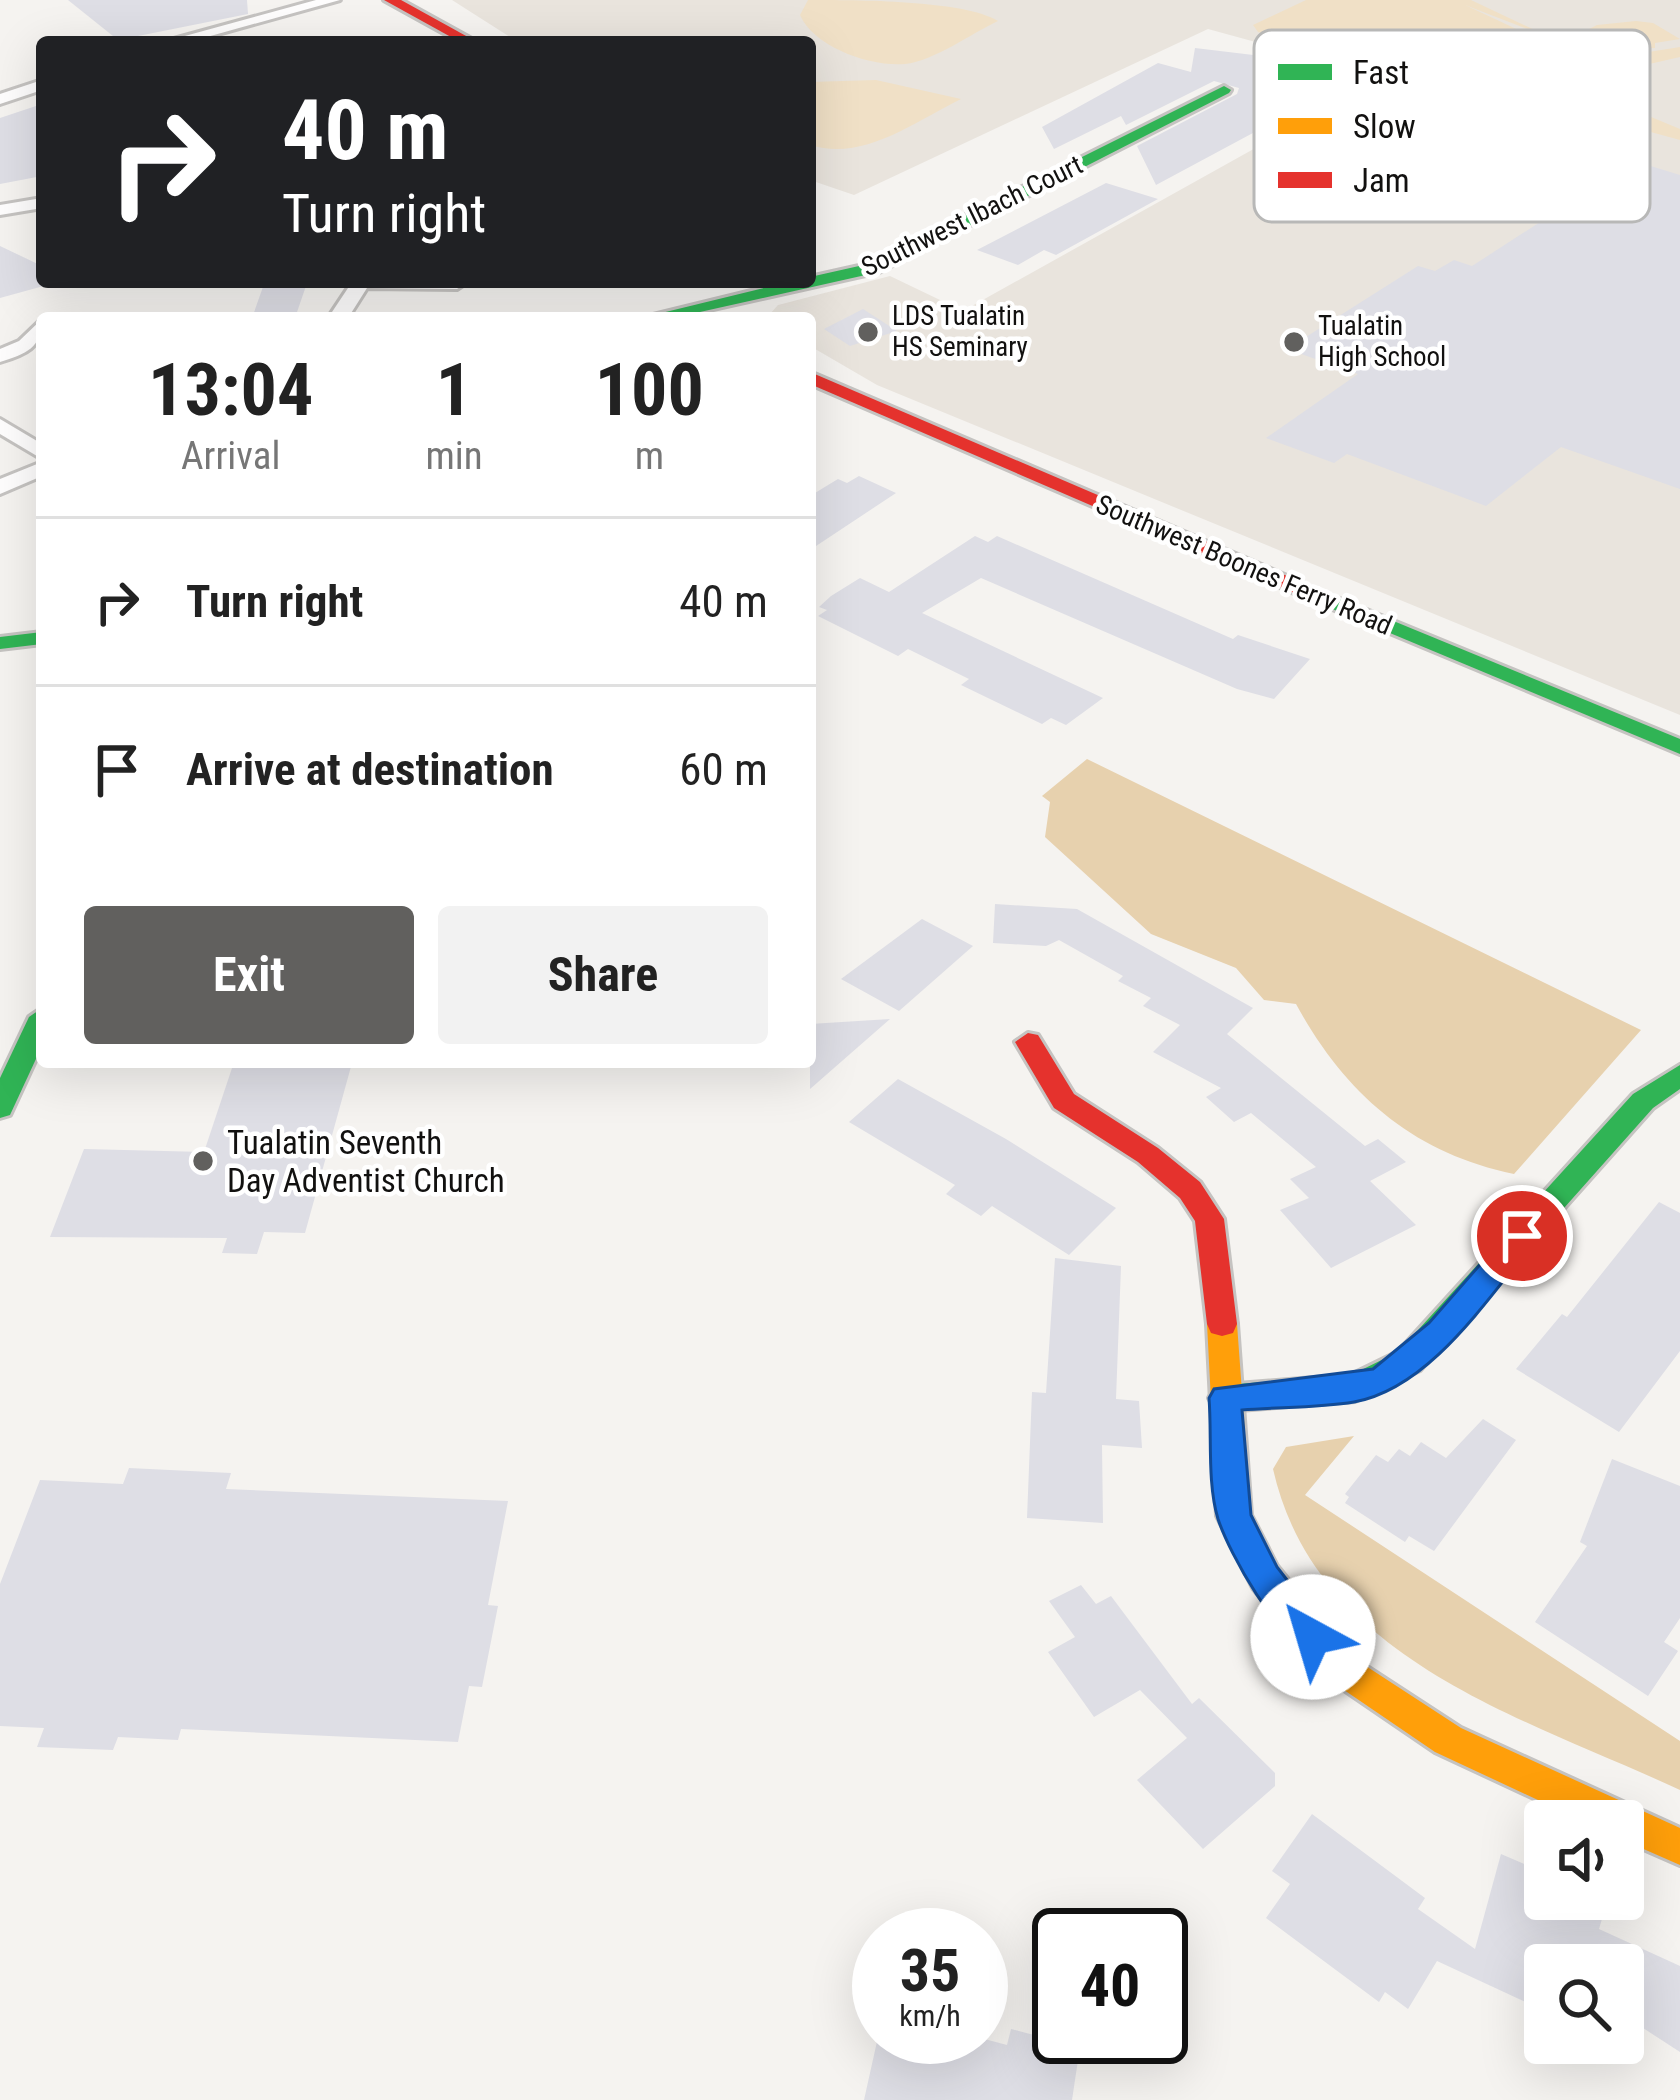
<!DOCTYPE html>
<style>
body{margin:0;font-family:"Roboto Condensed",sans-serif;background:#f2f2f2;color:#222;height:100vh;display:flex;flex-direction:column;font-size:45px;white-space:nowrap}
*{box-sizing:border-box;margin:0}
p{font-size:39px;color:#767676}
.icon{flex:none;width:66px;height:66px;fill:none;stroke:currentColor;stroke-width:2;stroke-linecap:round;stroke-linejoin:round}
.map{position:relative;flex:1;overflow:hidden}
.side{position:absolute;left:36px;top:312px;width:780px;height:756px;display:flex;flex-direction:column;background:#fff;border-radius:12px;box-shadow:0 12px 48px #0002}
.side>*{flex:none}
.top-card{position:absolute;left:36px;top:36px;width:780px;height:252px;border-radius:12px;box-shadow:0 12px 48px #0002;background:#202124;color:#fff;overflow:hidden}
.buttons{position:absolute;left:1524px;top:1800px;display:grid;gap:24px}
.buttons a{display:grid;place-items:center;width:120px;height:120px;border-radius:12px;background:#fff;box-shadow:0 12px 48px #0002;font-size:60px}
.speed{position:absolute;left:852px;top:1908px;display:flex;gap:24px;font-size:60px;font-weight:700;text-align:center}
.speed>*{display:grid;place-content:center;width:156px;height:156px;border-radius:50%;background:#fff;box-shadow:0 12px 48px #0002;line-height:1}
.speed small{font-size:30px;font-weight:400}
.speed .limit{border:6px solid #111;border-radius:18px;background:#fff;color:#111}
.pin{position:absolute;display:grid;place-items:center;width:102px;height:102px;color:#fff;margin:-51px;border:6px solid #fff;border-radius:50%;box-shadow:0 3px 12px #0007}
.me{position:absolute;width:132px;margin:-66px;rotate:321deg;stroke-linejoin:round;filter:drop-shadow(0 0 9px #0008)}
.turn{display:flex;align-items:center;gap:42px;height:252px;padding:0 48px;font-size:54px}
.turn .icon{width:156px;height:156px;stroke-width:2.5}
.turn b{display:block;font-size:84px;line-height:102px}
.eta{display:flex;justify-content:space-evenly;align-items:center;height:204px;text-align:center}
.eta b{font-size:72px;font-weight:700;line-height:84px}
.cta{display:flex;gap:24px;margin-top:auto;padding:24px 48px}
.cta a{flex:1;height:138px;border-radius:12px;background:#61605e;color:#fff;font-size:48px;font-weight:700;line-height:138px;text-align:center}
.cta a+a{background:#f2f2f2;color:#222}
ul{padding:0;list-style:none}
li{display:flex;align-items:center;gap:36px;height:168px;padding:0 48px;border-top:3px solid #e0e0e0}
li div{flex:1}
li b{display:block;font-size:45px}
li em{font-style:normal}
.map>svg:first-child{display:block}
.built{fill:#e9e4dd}
.green{fill:#f0e0c6}
.forest{fill:#e7d1ae}
.building{fill:#dedee5}
.lines{fill:none;stroke-linecap:round;stroke-linejoin:round}
.street-casing{stroke:#c5c3c1;stroke-width:6}
.fast-casing{stroke:#c5c3c1;stroke-width:6}
.slow-casing{stroke:#c5c3c1;stroke-width:6}
.jam-casing{stroke:#c5c3c1;stroke-width:6}
.street{fill:#fefdfd;fill-rule:evenodd}
.fast{fill:#30b455;fill-rule:evenodd}
.slow{fill:#ff9f0a;fill-rule:evenodd}
.jam{fill:#e5322d;fill-rule:evenodd}
.route{fill:#1a73e8;stroke:#114b97;stroke-width:3}
.poi-dot{fill:#61605e;stroke:#fff;stroke-width:4.5}
.labels{text-anchor:middle;stroke-width:9;stroke-linejoin:round;paint-order:stroke}
.far-street-label{font-size:27px;fill:#121110;stroke:#fff}
.far-poi-label{font-size:27px;fill:#121110;stroke:#fff;text-anchor:start}
.poi-label{font-size:33px;fill:#121110;stroke:#fff;text-anchor:start}
.key{fill:#fff;stroke:#b8b8b7;stroke-width:3}
.key-label{font-size:33px;fill:#121110}
</style>
<div class="map">
<svg width="1680" height="2100" viewBox="0 0 1680 2100">
<rect width="100%" height="100%" fill="#f5f3f0"/>
<path class="built" d="M452,0H1680V715L877,385L810,346V318L769,315L778,305L890,276L963,311L1383,77L1208,29L854,195L810,180V42H518Z"/>
<g class="green">
<path d="M808,0C856,0 964,0 998,21C972,33 934,61 905,64C870,67 814,47 800,15Z"/>
<path d="M1306,0H1471L1556,40L1465,5L1553,46L1545,52L1585,62L1544,74L1550,77L1545,96L1507,86L1535,78L1527,74L1536,56L1487,83C1410,64 1333,54 1258,32L1253,25Z"/>
<path d="M1636,21L1653,23L1680,39L1655,43V48L1609,49L1583,32L1597,25Z"/>
<path d="M1577,30L1611,58L1680,47V57L1623,70L1613,86L1627,107L1680,129V140L1556,106L1567,99L1599,106L1586,81L1607,59L1562,31Z"/>
<path d="M876,80L961,99C914,122 863,162 810,145V82Z"/>
</g>
<g class="forest">
<path d="M1087,759L1641,1030L1514,1174C1413,1153 1345,1094 1296,1004L1264,1000L1236,968L1151,934L1045,837L1050,802L1042,796Z"/>
<path d="M1354,1436L1305,1495L1680,1741V1790C1523,1717 1316,1660 1273,1469L1286,1447Z"/>
</g>
<g class="building">
<path d="M68,0H247L248,14L118,40Z"/>
<path d="M1195,48L1294,60L1280,78L1353,79L1288,120L1281,118L1156,185L1137,146L1237,94L1239,88L1214,81L1126,125L1121,116L1054,149L1042,127L1158,63L1191,72Z"/>
<path d="M1437,101L1680,175V489L1561,447L1486,506L1347,454L1334,463L1266,438L1358,374L1287,349L1418,266L1435,271L1454,260L1472,266L1571,202L1551,196L1557,192L1472,167L1438,188L1374,168L1405,150L1376,136Z"/>
<path d="M42,104V176L0,184V118Z"/>
<path d="M1106,183L1158,199L1056,255L1044,250L1018,265L977,250Z"/>
<path d="M0,246L42,266V282H58L0,298Z"/>
<path d="M307,283L295,318H252L264,284Z"/>
<path d="M863,309L897,331L850,346L824,329Z"/>
<path d="M859,476L896,493L810,550V496L838,479L847,483Z"/>
<path d="M975,536L988,542L997,536L1233,639L1238,635L1310,659L1274,699L1237,689L981,578L922,613L1103,698L1066,725L1051,718L1042,724L961,685L969,679L908,649L898,656L818,616L827,610L819,607L831,596L860,578L889,592Z"/>
<path d="M995,904L1077,909L1253,1008L1227,1034L1365,1146L1378,1139L1406,1162L1370,1181L1416,1225L1331,1268L1280,1210L1309,1198L1290,1179L1316,1167L1251,1113L1234,1122L1206,1097L1221,1088L1153,1052L1180,1025L1143,1006L1151,998L1118,981L1123,976L1059,940L1046,946L993,943Z"/>
<path d="M922,919L973,946L899,1011L841,979Z"/>
<path d="M890,1019L810,1089V1024Z"/>
<path d="M234,1062L352,1063L305,1233L264,1232L257,1254L222,1253L227,1238L50,1237L84,1149L204,1152Z"/>
<path d="M898,1079L1006,1139L1116,1208L1069,1255L992,1206L981,1216L946,1194L955,1185L849,1122Z"/>
<path d="M1659,1202L1680,1213V1351L1619,1432L1516,1369L1562,1314L1567,1317Z"/>
<path d="M1055,1258L1121,1266L1116,1399L1139,1401L1142,1448L1102,1445L1103,1523L1027,1518L1032,1392L1046,1393Z"/>
<path d="M1483,1419L1516,1440L1434,1551L1409,1536L1405,1542L1345,1503L1349,1497L1345,1494L1376,1455L1388,1462L1399,1449L1410,1456L1421,1442L1446,1458Z"/>
<path d="M1612,1459L1680,1486V1618L1664,1642L1678,1651L1648,1696L1535,1622L1587,1546L1580,1542Z"/>
<path d="M129,1468L231,1473L226,1489L508,1501L488,1605L498,1606L482,1687L469,1686L458,1742L181,1729L178,1740L118,1737L113,1750L37,1747L44,1728L0,1726V1584L40,1480L123,1484Z"/>
<path d="M1081,1585L1096,1604L1111,1596L1192,1704L1199,1698L1275,1773V1786L1203,1849L1137,1780L1187,1738L1140,1690L1094,1717L1048,1652L1075,1637L1049,1601Z"/>
<path d="M1312,1814L1425,1898L1418,1909L1475,1949L1501,1854L1545,1873V1899H1608L1599,1929L1680,1966V2052L1623,2015V1965H1545V2011L1437,1961L1408,2009L1385,1992L1379,2002L1266,1918L1290,1884L1272,1871Z"/>
<path d="M1011,2029L1080,2047L1072,2100H864L878,2037H946L975,2045L977,2037L1007,2045Z"/>
</g>
<g class="lines">
<g class="street-casing">
<g id="street">
<path d="M316,0H340L189,42H163Z"/>
<path d="M42,80V90L0,104V94Z"/>
<path d="M42,198V208L0,215V205Z"/>
<path d="M352,282H466V283L457,289L367,288L348,318H328Z"/>
<path d="M42,319C42,348 26,354 0,362V349L19,341Z"/>
<path d="M0,419L42,444V459L0,434Z"/>
<path d="M42,462V476L0,494V479Z"/>
</g>
</g>
<g class="fast-casing">
<g id="fast">
<path d="M1224,86L1231,90L1229,93L879,272L673,318H641L788,282H810V277L868,264Z"/>
<path d="M1301,583L1680,739V754L1294,593L1291,589Z"/>
<path d="M42,632V644L0,649V637Z"/>
<path d="M42,1008V1046L10,1115L0,1118V1078L29,1017Z"/>
<path d="M1680,1065V1089L1653,1108L1420,1370L1355,1401L1225,1411L1214,1407L1209,1398L1214,1389L1225,1385L1351,1375L1398,1352L1633,1094Z"/>
</g>
</g>
<g class="slow-casing">
<path id="slow" d="M1222,1312L1233,1315L1237,1324L1251,1515L1277,1566L1349,1655L1461,1728L1680,1828V1865L1623,1840V1821H1583L1435,1752L1325,1677L1253,1588L1217,1516L1207,1324L1211,1315Z"/>
</g>
<g class="jam-casing">
<g id="jam">
<path d="M384,0H401L477,42H460Z"/>
<path d="M810,372L1308,585L1311,589L1301,595L1294,593L810,384Z"/>
<path d="M1028,1033L1038,1035L1074,1094L1158,1148L1200,1182L1224,1219L1237,1324L1233,1333L1222,1336L1211,1333L1207,1324L1195,1221L1180,1198L1138,1162L1054,1108L1015,1042Z"/>
</g>
</g>
<use href="#street" class="street"/>
<use href="#fast" class="fast"/>
<use href="#slow" class="slow"/>
<use href="#jam" class="jam"/>
</g>
<path class="route" d="M1522,1225L1533,1228L1537,1236L1533,1244C1486,1300 1430,1388 1354,1402C1318,1408 1278,1407 1242,1410L1251,1515L1277,1567L1331,1637L1326,1648L1313,1653C1277,1639 1230,1555 1218,1519C1207,1483 1212,1435 1209,1398L1214,1389L1373,1369L1429,1323L1512,1228Z"/>
<g class="poi-dot">
<circle cx="868" cy="332" r="12"/>
<circle cx="1294" cy="342" r="12"/>
<circle cx="203" cy="1161" r="12"/>
</g>
<g class="labels">
<g class="far-street-label">
<text transform="translate(972 216) rotate(-26)" y="9">Southwest Ibach Court</text>
<text transform="translate(1244 565) rotate(23)" y="9">Southwest Boones Ferry Road</text>
</g>
<g class="far-poi-label">
<text x="892" y="325">LDS Tualatin<tspan x="892" dy="31">HS Seminary</tspan></text>
<text x="1318" y="335">Tualatin<tspan x="1318" dy="31">High School</tspan></text>
</g>
<g class="poi-label">
<text x="227" y="1154">Tualatin Seventh<tspan x="227" dy="38">Day Adventist Church</tspan></text>
</g>
</g>
<rect x="1254" y="30" width="396" height="192" rx="18" class="key"/>
<rect x="1278" y="64" width="54" height="16" fill="#30b455"/>
<rect x="1278" y="118" width="54" height="16" fill="#ff9f0a"/>
<rect x="1278" y="172" width="54" height="16" fill="#e5322d"/>
<g class="key-label">
<text x="1353" y="84">Fast</text>
<text x="1353" y="138">Slow</text>
<text x="1353" y="192">Jam</text>
</g>
</svg>
<div class="buttons">
<a><svg class="icon" aria-label="sound" viewBox="0 0 24 24"><path d="M4 9h4l5-4v14l-5-4H4zM17 9q2 3 0 6"/></svg></a>
<a><svg class="icon" aria-label="search" viewBox="0 0 24 24"><circle cx="10" cy="10" r="6"/><path d="M15 15l6 6"/></svg></a>
</div>
<div class="speed"><div>35<small>km/h</small></div><div class="limit">40</div></div>
<div class="pin" style="left:1522px;top:1236px;background:#d93025"><svg class="icon" aria-label="arrive" viewBox="0 0 24 24"><path d="M6 21V4h12l-3 4 3 4H6"/></svg></div>
<svg class="me" style="left:1313px;top:1637px" viewBox="-20 -20 40 40"><circle r="19" fill="#fff"/><path d="M0-13L10 11 0 6-10 11z" fill="#1a73e8"/></svg>
<div class="top-card">
<div class="turn"><svg class="icon" aria-label="right" viewBox="0 0 24 24"><path d="M7 20v-9h11M14 6l5 5-5 5"/></svg><div><b>40 m</b>Turn right</div></div>
</div>
<section class="side">
<div class="eta">
<div><b>13:04</b><p>Arrival</p></div>
<div><b>1</b><p>min</p></div>
<div><b>100</b><p>m</p></div>
</div>
<ul>
<li><svg class="icon" aria-label="right" viewBox="0 0 24 24"><path d="M7 20v-9h11M14 6l5 5-5 5"/></svg><div><b>Turn right</b></div><em>40 m</em></li>
<li><svg class="icon" aria-label="arrive" viewBox="0 0 24 24"><path d="M6 21V4h12l-3 4 3 4H6"/></svg><div><b>Arrive at destination</b></div><em>60 m</em></li>
</ul>
<div class="cta"><a>Exit</a><a>Share</a></div>
</section>
</div>
